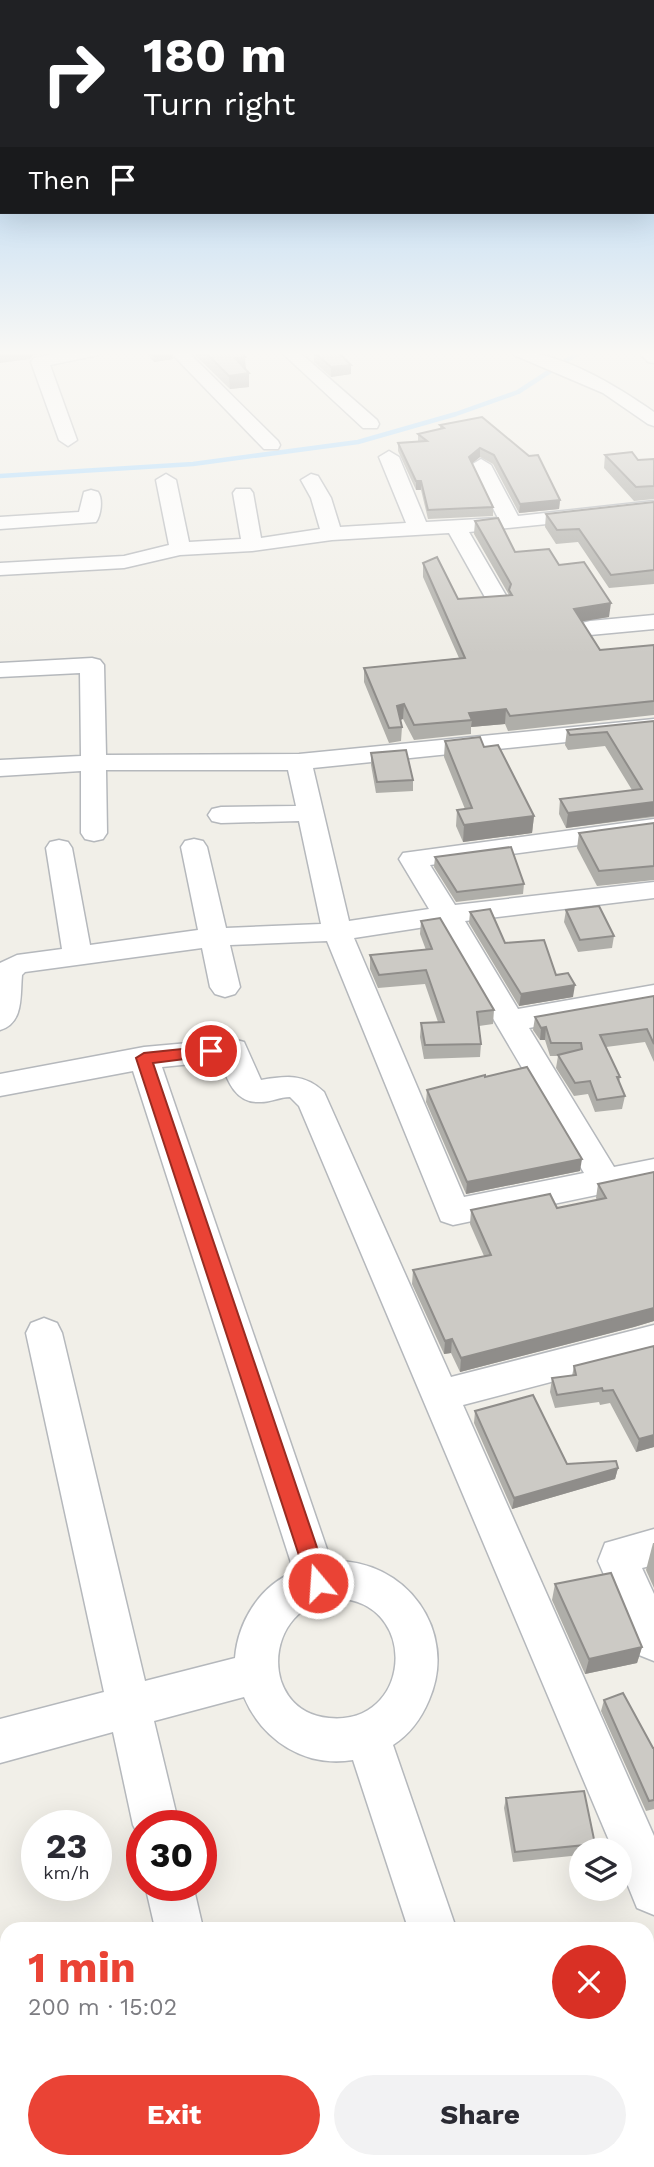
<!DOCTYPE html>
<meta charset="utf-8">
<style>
body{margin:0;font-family:"Work Sans",sans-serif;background:#f2f2f3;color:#2b2b33;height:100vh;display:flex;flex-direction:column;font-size:26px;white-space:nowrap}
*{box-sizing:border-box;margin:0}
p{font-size:23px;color:#7c7c81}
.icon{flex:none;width:38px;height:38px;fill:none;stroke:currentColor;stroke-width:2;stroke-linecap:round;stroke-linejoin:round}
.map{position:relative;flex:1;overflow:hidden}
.details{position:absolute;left:0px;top:1922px;width:654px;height:247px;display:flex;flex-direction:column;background:#fff;border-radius:21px 21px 0 0;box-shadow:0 7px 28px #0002}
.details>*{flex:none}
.top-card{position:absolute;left:0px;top:0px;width:654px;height:214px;box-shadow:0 7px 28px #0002;background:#202124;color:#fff;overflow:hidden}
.fabs{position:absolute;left:569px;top:1838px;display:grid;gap:14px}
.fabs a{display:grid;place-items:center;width:63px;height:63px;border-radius:50%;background:#fff;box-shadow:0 7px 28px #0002;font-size:35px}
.speed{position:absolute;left:21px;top:1810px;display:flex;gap:14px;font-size:35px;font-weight:700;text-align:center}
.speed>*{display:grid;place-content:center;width:91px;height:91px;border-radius:50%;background:#fff;box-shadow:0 7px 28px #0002;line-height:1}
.speed small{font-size:18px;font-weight:400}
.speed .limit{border:10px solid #d22;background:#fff;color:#111}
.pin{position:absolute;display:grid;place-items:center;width:60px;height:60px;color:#fff;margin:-30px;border:4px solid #fff;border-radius:50%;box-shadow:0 2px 7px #0007}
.me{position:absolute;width:77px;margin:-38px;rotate:342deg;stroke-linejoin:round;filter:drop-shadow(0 0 5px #0008)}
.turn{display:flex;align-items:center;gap:24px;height:147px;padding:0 28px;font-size:32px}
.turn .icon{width:91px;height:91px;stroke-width:2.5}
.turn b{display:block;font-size:49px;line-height:60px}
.then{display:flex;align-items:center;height:66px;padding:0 28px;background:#0003;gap:14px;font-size:26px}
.round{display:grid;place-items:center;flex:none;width:74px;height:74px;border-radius:37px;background:#f2f2f3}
.overview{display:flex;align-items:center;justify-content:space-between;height:119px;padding:0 28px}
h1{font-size:42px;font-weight:700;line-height:52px;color:#ea4335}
.action{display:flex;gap:14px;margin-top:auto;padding:14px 28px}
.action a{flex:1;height:80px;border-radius:42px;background:#ea4335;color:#fff;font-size:28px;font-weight:700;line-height:80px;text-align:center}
.action a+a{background:#f2f2f3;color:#2b2b33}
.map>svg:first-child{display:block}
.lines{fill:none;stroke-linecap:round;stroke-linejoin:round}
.stream{stroke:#aadaff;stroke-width:4.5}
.minor-casing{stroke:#b5b8bc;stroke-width:3}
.minor{fill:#fff;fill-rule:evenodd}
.wall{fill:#afaea9}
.shaded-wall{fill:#8f8d8a}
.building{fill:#cccac5;stroke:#8f8d8a;stroke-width:2}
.route{fill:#ea4335;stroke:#982c22;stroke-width:2}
</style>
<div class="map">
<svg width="654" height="2167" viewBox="0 0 654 2167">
<rect width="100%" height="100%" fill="#f1efe8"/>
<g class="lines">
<path class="stream" d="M0,476L193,464L358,442L456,414L518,392L581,351"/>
<g class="minor-casing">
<g id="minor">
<path d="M68,351H100L98,355L50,365L77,440L68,446L59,440L31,362L34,358Z"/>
<path d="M169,351H187L278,441L280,445L278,449H264Z"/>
<path d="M280,351H298L377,420L379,424L377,428H363Z"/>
<path d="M512,351C560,351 615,385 654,412V426L648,424L603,393L514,355Z"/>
<path d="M637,351H654V363L648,362Z"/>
<path d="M389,451L399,457L426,522L498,518L471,465L481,459L491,465L518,516L654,501V513L469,532L508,599L505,604H489L486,599L449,533L332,540L252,551L180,555L124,568L0,575V563L124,556L169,545L156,480L166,474L176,480L189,542L241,539L233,493L236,489H250L253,493L261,538L320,529L311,498L301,480L311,474L318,476L331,498L340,527L406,523L379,457Z"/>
<path d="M91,490L98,492C103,499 101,515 96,522L0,529V517L79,512L84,492Z"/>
<path d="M654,615V629L590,635L582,633L579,628L582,623L590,621Z"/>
<path d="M92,658L100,660L104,665L106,755L299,754L654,719V733L313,768L349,921L429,909L399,859L403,853L654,819V835L430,865L455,905L654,882V898L465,921L518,1009L654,985V1005L529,1028L614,1167L654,1159V1183L453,1225L441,1221L327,941L230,945L240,987L235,994L225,997L215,994L210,987L202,948L25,972L22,975C20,996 24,1023 0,1030V963L17,955L62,949L46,848L50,842L59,840L68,842L72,848L90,945L198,930L181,847L185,841L194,839L203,841L207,847L226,928L321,924L299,821L221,823L212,821L208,815L212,809L221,807L296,806L288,770H106L107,833L103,839L94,841L85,839L81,833V771L0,776V760L81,756L80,673L0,677V663ZM438,925L584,1173L464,1197L354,938Z"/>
<path d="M233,1039L244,1042L261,1080C286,1076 304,1073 324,1092L451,1377L654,1325V1355L463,1405L654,1836V1915L637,1908L620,1866V1850H613L299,1106L290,1097C280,1097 271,1102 261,1102C236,1104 227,1081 221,1061L162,1067L331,1561C406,1558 459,1631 429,1700C421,1719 410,1734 393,1745L456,1928H408L353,1760C305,1768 262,1740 244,1697L154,1721L179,1825H142V1842L133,1825L113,1732L0,1763V1719L104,1692L26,1333L31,1323L44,1318L57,1323L62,1333L145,1681L235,1658C238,1621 260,1586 294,1572L133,1071L0,1096V1074L144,1047ZM345,1599C420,1610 409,1726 329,1718C254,1711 264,1595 345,1599Z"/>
<path d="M654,1529V1565L642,1568L654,1594V1661L639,1655L598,1561L605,1543Z"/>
<path d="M145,1885H193L203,1928H155Z"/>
<path d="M206,2161H258L259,2167H207Z"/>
<path d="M484,2161H536L537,2167H485Z"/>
</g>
</g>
<use href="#minor" class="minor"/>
</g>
<g class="wall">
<path d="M144,351H172L173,359L154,362Z"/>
<path d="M191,351H240L249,387L230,389Z"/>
<path d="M314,352L351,365V374L331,377L314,362Z"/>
<path d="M482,417L560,500L559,509L519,513L493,464L480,457L472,463L493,507V516L428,519L421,490H416L398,451V443L418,442V434L440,429V425Z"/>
<path d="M605,455L638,460L654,459V499L634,501L604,468Z"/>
<path d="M654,502V584L609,588L578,542L556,544L545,527L546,514Z"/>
<path d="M475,521L515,552L559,565L609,617L582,621L600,650L654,645V715L508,731L505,724L471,727V734L414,740L403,719L400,720L402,727L401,741L389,743L364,682V668L459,658L423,577V563L458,599L509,595L474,534Z"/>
<path d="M654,721V817L566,828L559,814L560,799L632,790L605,746L568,750L565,745L567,730Z"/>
<path d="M445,741L484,747L534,816L532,833L463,842L456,826L457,810L465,809L444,757Z"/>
<path d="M371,753L413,780V791L376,793L371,765Z"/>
<path d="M654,823V880L597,886L577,848L579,833Z"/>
<path d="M435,857L524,884L523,894L456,902L434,867Z"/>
<path d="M566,910L614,936L612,948L578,952L564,922Z"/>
<path d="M470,912L505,943L556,975L573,997L519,1006L469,923Z"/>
<path d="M421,921L494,1010L493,1024L479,1026L481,1044L480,1057L424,1059L420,1037L421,1023L438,1022L425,984L378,988L370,969V955L426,950L420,934Z"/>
<path d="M654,996V1062L645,1042L606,1047L620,1077L619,1083L625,1096L622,1109L595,1112L588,1094L574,1096L556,1068L558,1056H550L545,1040H540L533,1030L535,1017Z"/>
<path d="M485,1077L580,1171L466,1194L426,1102L427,1090Z"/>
<path d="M654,1172V1321L634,1327L460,1372L451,1353L444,1354L412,1284L413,1270L484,1256L470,1224L471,1210L557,1208L597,1200L596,1198L598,1184Z"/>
<path d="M654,1346V1447L636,1452L610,1403L600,1405L599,1402L555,1408L550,1392L552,1378L572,1376L574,1366Z"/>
<path d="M475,1411L567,1464L618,1468L615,1479L512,1509L474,1423Z"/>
<path d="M653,1543H654V1588L646,1570Z"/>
<path d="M555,1584L642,1647L637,1663L585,1674L552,1600Z"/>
<path d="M604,1700L653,1748H654V1809L646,1811L601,1711Z"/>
<path d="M506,1798L595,1844L594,1850H581V1855L513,1862L504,1808Z"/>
</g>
<g class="shaded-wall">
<path d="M29,351H48V353L33,355L30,359L0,363V355Z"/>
<path d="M168,351H172L173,359L154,362L153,353Z"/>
<path d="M245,357L246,370L235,358Z"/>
<path d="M351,365V374L331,377V367Z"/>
<path d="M249,373V387L230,389L229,376Z"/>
<path d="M480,448V457L469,466V457Z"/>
<rect x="416" y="481" width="5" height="9"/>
<path d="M560,500L559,509L519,513L520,504Z"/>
<path d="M611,603L609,617L572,623L574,609Z"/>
<path d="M404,704L403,719L397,721V706Z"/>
<path d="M506,709L505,724L471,727L472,720L469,713Z"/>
<path d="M654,802V816L566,828L568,813Z"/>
<path d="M534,816L532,833L463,842L464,825Z"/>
<path d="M575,985L573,997L519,1006L521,994Z"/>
<path d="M546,1027L545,1040H540L541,1028Z"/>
<path d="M582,1159L580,1171L466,1194L467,1182Z"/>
<path d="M654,1308V1321L634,1327L460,1372L461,1358Z"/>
<path d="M452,1339L451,1353L444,1354L445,1341Z"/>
<path d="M654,1435V1447L636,1452L639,1439Z"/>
<path d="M618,1468L615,1479L512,1509L514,1498Z"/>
<path d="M642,1647L637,1663L585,1674L589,1659Z"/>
</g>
<g class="building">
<path d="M0,351H29L0,355Z"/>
<path d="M151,351H168L153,353Z"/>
<path d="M204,351H240L245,357L235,358L249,373L229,376Z"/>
<path d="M324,351H337L351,365L331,367L314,352Z"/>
<path d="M482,417L529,456L538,455L560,500L520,504L494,455L480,448L469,457L493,507L428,510L421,481H416L398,443L427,441L418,434L444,428L440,425Z"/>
<path d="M632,452L638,460L654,459V486L636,487L605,455Z"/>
<path d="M654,502V570L611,575L579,529L557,530L546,514Z"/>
<path d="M498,518L515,552L549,549L559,565L584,562L611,603L574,609L600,650L654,645V701L510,716L506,709L469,713L472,720L414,725L404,704L397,706L402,727L389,728L364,668L465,658L423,563L437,557L458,599L512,595L509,590L511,584L475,521Z"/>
<path d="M654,721V802L568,813L560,799L642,789L607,732L570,735L567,730Z"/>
<path d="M480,737L484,747L498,745L534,816L464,825L457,810L472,808L445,741Z"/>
<path d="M406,750L413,780L377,782L371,753Z"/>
<path d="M654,823V866L599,871L579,833Z"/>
<path d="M511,847L524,884L457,892L435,857Z"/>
<path d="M599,906L614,936L580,940L566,910Z"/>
<path d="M490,909L505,943L544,940L556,975L568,973L575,985L521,994L470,912Z"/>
<path d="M440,918L494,1010L477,1012L481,1044L425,1045L421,1023L444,1022L426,970L379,975L370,955L432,949L421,921Z"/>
<path d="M654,996V1044L647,1029L600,1035L620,1077H617L625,1096L597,1100L590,1081L575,1083L558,1055L582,1049L581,1043H551L546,1027L541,1028L535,1017Z"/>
<path d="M527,1067L582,1159L467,1182L427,1090L485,1075V1077Z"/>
<path d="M654,1172V1308L461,1358L452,1339L445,1341L413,1270L491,1255L471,1210L550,1194L557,1208L606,1198L598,1184Z"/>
<path d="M654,1346V1435L639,1439L613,1390L603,1391L602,1388L557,1395L552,1378L576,1375L574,1366Z"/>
<path d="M533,1395L567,1464L616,1461L618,1468L514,1498L475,1411Z"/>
<path d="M611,1573L642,1647L589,1659L555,1584Z"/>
<path d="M623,1693L653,1748H654V1800L649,1801L604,1700Z"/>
<path d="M584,1791L595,1844L515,1852L506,1798Z"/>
</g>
<linearGradient id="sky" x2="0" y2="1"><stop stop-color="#8fc3f1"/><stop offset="0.54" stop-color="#f9f8f5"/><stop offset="1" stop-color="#f9f8f5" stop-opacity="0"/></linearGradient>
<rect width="654" height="654" fill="url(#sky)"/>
<path class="route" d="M211,1046L216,1048L218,1051L216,1055L153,1063L329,1583L326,1590L318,1593L311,1590L308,1583L136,1058L144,1053Z"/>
</svg>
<div class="fabs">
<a><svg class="icon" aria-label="layers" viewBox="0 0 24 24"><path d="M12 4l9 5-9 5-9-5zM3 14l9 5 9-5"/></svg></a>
</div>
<div class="speed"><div>23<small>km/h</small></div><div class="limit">30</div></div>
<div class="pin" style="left:211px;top:1051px;background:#d93025"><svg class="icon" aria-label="arrive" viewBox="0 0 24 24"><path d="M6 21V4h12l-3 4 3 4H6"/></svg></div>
<svg class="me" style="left:318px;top:1583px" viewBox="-20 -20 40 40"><circle r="17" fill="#ea4335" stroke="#fff" stroke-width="3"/><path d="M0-11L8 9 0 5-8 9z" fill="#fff"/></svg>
<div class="top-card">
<div class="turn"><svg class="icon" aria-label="right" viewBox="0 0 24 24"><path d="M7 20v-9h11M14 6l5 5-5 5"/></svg><div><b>180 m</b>Turn right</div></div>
<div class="then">Then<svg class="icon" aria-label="arrive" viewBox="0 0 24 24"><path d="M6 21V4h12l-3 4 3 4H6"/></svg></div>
</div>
<section class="details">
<div class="overview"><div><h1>1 min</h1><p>200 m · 15:02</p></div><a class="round" style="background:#d93025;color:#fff"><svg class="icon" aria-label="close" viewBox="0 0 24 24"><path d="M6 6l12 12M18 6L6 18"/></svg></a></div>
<div class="action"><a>Exit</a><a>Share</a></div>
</section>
</div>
